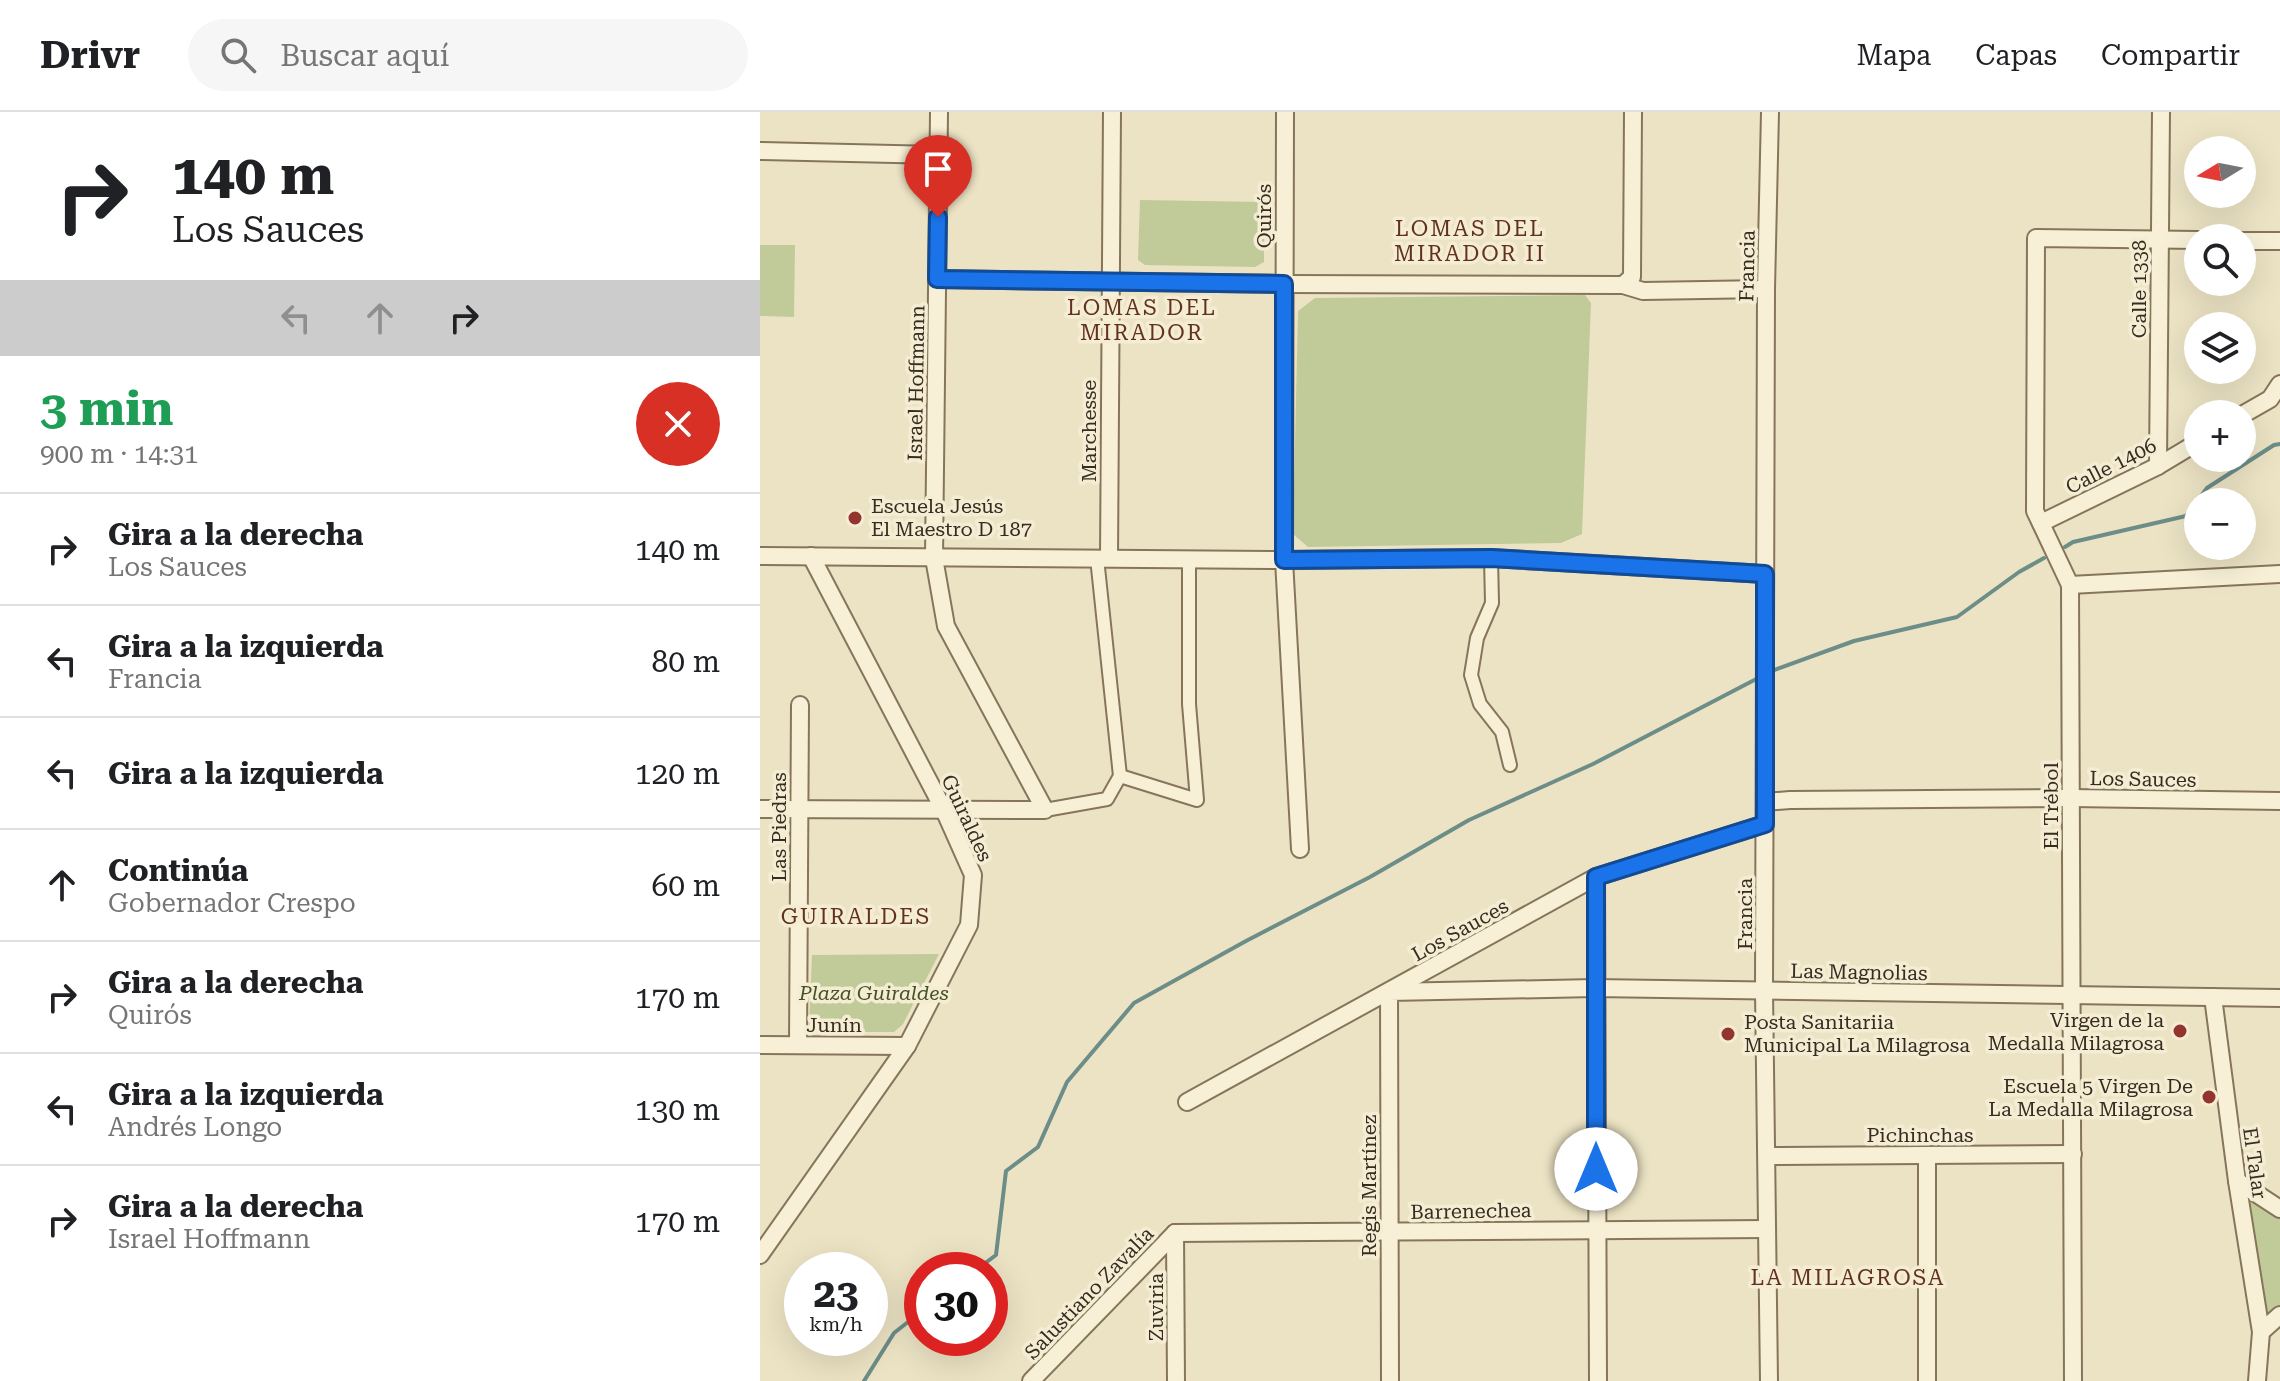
<!DOCTYPE html>
<html lang="es">
<meta charset="utf-8">
<style>
body{margin:0;font-family:"Roboto Serif",serif;background:#f6f6f6;color:#202124;height:100vh;display:flex;flex-direction:column;font-size:30px;white-space:nowrap}
*{box-sizing:border-box;margin:0}
p{font-size:26px;color:#757577}
.icon{flex:none;width:44px;height:44px;fill:none;stroke:currentColor;stroke-width:2;stroke-linecap:round;stroke-linejoin:round}
.map{position:relative;flex:1;overflow:hidden}
.side{display:flex;flex-direction:column;background:#fff;width:760px}
.side>*{flex:none}
.guide{background:#fff;color:#202124;overflow:hidden}
.needle{width:52px;rotate:260deg}
.buttons{position:absolute;left:1424px;top:24px;display:grid;gap:16px}
.buttons a{display:grid;place-items:center;width:72px;height:72px;border-radius:50%;background:#fff;box-shadow:0 8px 32px #0002;font-size:40px}
.speed{position:absolute;left:24px;top:1140px;display:flex;gap:16px;font-size:40px;font-weight:700;text-align:center}
.speed>*{display:grid;place-content:center;width:104px;height:104px;border-radius:50%;background:#fff;box-shadow:0 8px 32px #0002;line-height:1}
.speed small{font-size:20px;font-weight:400}
.speed .limit{border:12px solid #d22;background:#fff;color:#111}
.pin{position:absolute;display:grid;place-items:center;width:68px;height:68px;color:#fff;margin:-82px -34px;border-radius:50% 50% 50% 0;rotate:-45deg;box-shadow:0 0 8px #0007}
.pin .icon{rotate:45deg}
.me{position:absolute;width:88px;margin:-44px;rotate:0deg;stroke-linejoin:round;filter:drop-shadow(0 0 6px #0008)}
.turn{display:flex;align-items:center;gap:28px;height:168px;padding:0 40px;font-size:36px}
.turn .icon{width:104px;height:104px;stroke-width:2.5}
.turn b{display:block;font-size:56px;line-height:68px}
.lanes{display:flex;align-items:center;height:76px;padding:0 40px;background:#0003;justify-content:center;gap:40px;direction:ltr}
.lanes .off{opacity:.35}
.round{display:grid;place-items:center;flex:none;width:84px;height:84px;border-radius:42px;background:#f6f6f6}
.headline{display:flex;align-items:center;justify-content:space-between;height:136px;padding:0 40px}
h1{font-size:48px;font-weight:700;line-height:60px;color:#1e9e55}
ul{padding:0;list-style:none}
li{display:flex;align-items:center;gap:24px;height:112px;padding:0 40px;border-top:2px solid #e0e0e0}
li div{flex:1}
li b{display:block;font-size:30px}
li em{font-style:normal}
header{display:flex;align-items:center;gap:48px;box-sizing:border-box;height:112px;padding:0 40px;background:#fff;border-bottom:2px solid #e0e0e0}
header strong{font-size:38px}
nav{display:flex;gap:44px;margin-inline-start:auto;font-size:28px}
.search{width:560px;height:72px;background:#f6f6f6;display:flex;align-items:center;gap:20px;box-sizing:border-box;padding:0 28px;border-radius:44px;color:#757577;font-size:30px}
main{display:flex;flex:1;min-height:0}
.map>svg:first-child{display:block}
.green{fill:#c1ca99}
.lines{fill:none;stroke-linecap:round;stroke-linejoin:round}
.stream{stroke:#6d8d88;stroke-width:4}
.pedestrian-casing{stroke:#86755b;stroke-width:16}
.minor-casing{stroke:#86755b;stroke-width:20}
.pedestrian{stroke:#f7f0d7;stroke-width:12}
.minor{stroke:#f7f0d7;stroke-width:16}
.route-casing{stroke:#114b97;stroke-width:20}
.route{stroke:#1a73e8;stroke-width:14}
.poi-dot{fill:#93342e;stroke:#f4edd4;stroke-width:3}
.labels{text-anchor:middle;stroke-width:7;stroke-linejoin:round;paint-order:stroke}
.street-label{font-size:20px;fill:#372c1f;stroke:#f4edd4}
.poi-label{font-size:20px;fill:#372c1f;stroke:#f4edd4;text-anchor:start}
.park-label{font-size:20px;font-style:italic;fill:#445226;stroke:#f4edd4}
.neighbourhood-label{font-size:22px;letter-spacing:2px;fill:#623220;stroke:#f4edd4}
</style>
<header>
<strong>Drivr</strong>
<div class="search"><svg class="icon" aria-label="search" viewBox="0 0 24 24"><circle cx="10" cy="10" r="6"/><path d="M15 15l6 6"/></svg>Buscar aquí</div>
<nav><a>Mapa</a><a>Capas</a><a>Compartir</a></nav>
</header>
<main>
<section class="side">
<div class="guide">
<div class="turn"><svg class="icon" aria-label="right" viewBox="0 0 24 24"><path d="M7 20v-9h11M14 6l5 5-5 5"/></svg><div><b>140 m</b>Los Sauces</div></div>
<div class="lanes"><svg class="icon off" aria-label="left" viewBox="0 0 24 24"><path d="M17 20v-9H6M10 6l-5 5 5 5"/></svg><svg class="icon off" aria-label="ahead" viewBox="0 0 24 24"><path d="M12 20V5M6 11l6-6 6 6"/></svg><svg class="icon" aria-label="right" viewBox="0 0 24 24"><path d="M7 20v-9h11M14 6l5 5-5 5"/></svg></div>
</div>
<div class="headline"><div><h1>3 min</h1><p>900 m · 14:31</p></div><a class="round" style="background:#d93025;color:#fff"><svg class="icon" aria-label="close" viewBox="0 0 24 24"><path d="M6 6l12 12M18 6L6 18"/></svg></a></div>
<ul>
<li><svg class="icon" aria-label="right" viewBox="0 0 24 24"><path d="M7 20v-9h11M14 6l5 5-5 5"/></svg><div><b>Gira a la derecha</b><p>Los Sauces</p></div><em>140 m</em></li>
<li><svg class="icon" aria-label="left" viewBox="0 0 24 24"><path d="M17 20v-9H6M10 6l-5 5 5 5"/></svg><div><b>Gira a la izquierda</b><p>Francia</p></div><em>80 m</em></li>
<li><svg class="icon" aria-label="left" viewBox="0 0 24 24"><path d="M17 20v-9H6M10 6l-5 5 5 5"/></svg><div><b>Gira a la izquierda</b></div><em>120 m</em></li>
<li><svg class="icon" aria-label="ahead" viewBox="0 0 24 24"><path d="M12 20V5M6 11l6-6 6 6"/></svg><div><b>Continúa</b><p>Gobernador Crespo</p></div><em>60 m</em></li>
<li><svg class="icon" aria-label="right" viewBox="0 0 24 24"><path d="M7 20v-9h11M14 6l5 5-5 5"/></svg><div><b>Gira a la derecha</b><p>Quirós</p></div><em>170 m</em></li>
<li><svg class="icon" aria-label="left" viewBox="0 0 24 24"><path d="M17 20v-9H6M10 6l-5 5 5 5"/></svg><div><b>Gira a la izquierda</b><p>Andrés Longo</p></div><em>130 m</em></li>
<li><svg class="icon" aria-label="right" viewBox="0 0 24 24"><path d="M7 20v-9h11M14 6l5 5-5 5"/></svg><div><b>Gira a la derecha</b><p>Israel Hoffmann</p></div><em>170 m</em></li>
</ul>
</section>
<div class="map">
<svg width="1520" height="1269" viewBox="0 0 1520 1269">
<rect width="100%" height="100%" fill="#ece3c4"/>
<g class="green">
<path d="M380,88L504,90V150L495,155L385,153L378,148Z"/>
<path d="M0,133H35L34,205L0,204Z"/>
<path d="M825,183L831,191L822,422L801,431L548,435L533,422L538,199L555,186Z"/>
<path d="M179,842L143,912L134,920H57L49,913L52,843Z"/>
<path d="M1477,1069L1520,1097V1203L1501,1220Z"/>
</g>
<g class="lines">
<g class="stream">
<path d="M1305,435L1313,430L1426,404L1447,376L1514,333L1520,332"/>
<path d="M1009,560L1094,529L1197,505L1259,460L1284,446"/>
<path d="M216,1158L236,1143L246,1059L278,1035L307,970L374,891L486,829L610,765L709,708L833,652L1002,564"/>
<path d="M104,1269L134,1221L162,1199"/>
</g>
<g class="pedestrian-casing">
<g id="pedestrian">
<path d="M731,446L732,491L717,526L711,563L720,592L742,620L750,653"/>
<path d="M360,664L437,688L429,592V447"/>
<path d="M285,698L347,687L360,664L337,446"/>
</g>
</g>
<g class="minor-casing">
<g id="minor">
<path d="M525,0L524,448L540,737"/>
<path d="M0,39L178,43"/>
<path d="M1482,129H1520"/>
<path d="M177,167L524,172L863,173L883,179L1006,177"/>
<path d="M863,173L872,165L873,0"/>
<path d="M1482,303L1510,287L1520,272"/>
<path d="M1398,354L1401,0"/>
<path d="M1281,411L1398,354L1438,330"/>
<path d="M0,444L524,448L731,446L1005,462"/>
<path d="M349,446L352,0"/>
<path d="M1310,473L1520,462"/>
<path d="M1005,690L1030,688L1311,686L1520,689"/>
<path d="M0,697L285,698L186,514L174,446L179,0"/>
<path d="M836,765L838,1269"/>
<path d="M1453,885L1477,1069L1501,1220L1497,1269"/>
<path d="M0,933L147,934"/>
<path d="M38,933L40,593"/>
<path d="M427,990L836,765L1005,712"/>
<path d="M1167,1043V1269"/>
<path d="M1007,1044L1313,1042"/>
<path d="M1477,1069L1520,1097"/>
<path d="M415,1121L1007,1117"/>
<path d="M415,1121L416,1269"/>
<path d="M0,1143L147,934L209,813L213,763L184,698L51,444"/>
<path d="M1501,1220L1520,1203"/>
<path d="M271,1269L415,1121"/>
<path d="M630,1269L629,880L835,876L1520,886"/>
<path d="M1009,1269L1004,878L1006,177L1010,0"/>
<path d="M1313,1269L1310,473L1275,399L1276,126L1438,128"/>
</g>
</g>
<use href="#pedestrian" class="pedestrian"/>
<use href="#minor" class="minor"/>
</g>
<g class="lines">
<g class="route-casing">
<path id="route" d="M178,105L177,167L524,172V448L731,446L1005,462V712L836,765V1057"/>
</g>
<use href="#route" class="route"/>
</g>
<g class="poi-dot">
<circle cx="95" cy="406" r="8"/>
<circle cx="1420" cy="919" r="8"/>
<circle cx="968" cy="922" r="8"/>
<circle cx="1449" cy="985" r="8"/>
</g>
<g class="labels">
<g class="street-label">
<text transform="translate(504 104) rotate(-90)" y="7">Quirós</text>
<text transform="translate(987 154) rotate(-89)" y="7">Francia</text>
<text transform="translate(1379 177) rotate(-90)" y="7">Calle 1338</text>
<text transform="translate(156 271) rotate(-89)" y="7">Israel Hoffmann</text>
<text transform="translate(329 319) rotate(-90)" y="7">Marchesse</text>
<text transform="translate(1351 354) rotate(-27)" y="7">Calle 1406</text>
<text transform="translate(1383 667) rotate(1)" y="7">Los Sauces</text>
<text transform="translate(1291 694) rotate(-90)" y="7">El Trébol</text>
<text transform="translate(207 706) rotate(65)" y="7">Guiraldes</text>
<text transform="translate(19 715) rotate(-90)" y="7">Las Piedras</text>
<text transform="translate(985 802) rotate(-90)" y="7">Francia</text>
<text transform="translate(700 818) rotate(-29)" y="7">Los Sauces</text>
<text transform="translate(1099 860) rotate(1)" y="7">Las Magnolias</text>
<text x="74" y="920">Junín</text>
<text x="1160" y="1030">Pichinchas</text>
<text transform="translate(1495 1051) rotate(82)" y="7">El Talar</text>
<text transform="translate(609 1074) rotate(-90)" y="7">Regis Martínez</text>
<text transform="translate(711 1099) rotate(-1)" y="7">Barrenechea</text>
<text transform="translate(329 1181) rotate(-46)" y="7">Salustiano Zavalía</text>
<text transform="translate(396 1195) rotate(-90)" y="7">Zuviria</text>
</g>
<g class="poi-label">
<text x="111" y="401">Escuela Jesús<tspan x="111" dy="23">El Maestro D 187</tspan></text>
<text x="1404" y="915" text-anchor="end">Virgen de la<tspan x="1404" dy="23">Medalla Milagrosa</tspan></text>
<text x="984" y="917">Posta Sanitariia<tspan x="984" dy="23">Municipal La Milagrosa</tspan></text>
<text x="1433" y="981" text-anchor="end">Escuela 5 Virgen De<tspan x="1433" dy="23">La Medalla Milagrosa</tspan></text>
</g>
<g class="park-label">
<text x="114" y="888">Plaza Guiraldes</text>
</g>
<g class="neighbourhood-label">
<text x="710" y="124">LOMAS DEL<tspan x="710" dy="25">MIRADOR II</tspan></text>
<text x="382" y="203">LOMAS DEL<tspan x="382" dy="25">MIRADOR</tspan></text>
<text x="96" y="812">GUIRALDES</text>
<text x="1088" y="1173">LA MILAGROSA</text>
</g>
</g>
</svg>
<div class="buttons">
<a><svg class="needle" viewBox="-14 -14 28 28"><path d="M0-13l5 13h-10z" fill="#e53935"/><path d="M0 13l5-13h-10z" fill="#757577"/></svg></a>
<a><svg class="icon" aria-label="search" viewBox="0 0 24 24"><circle cx="10" cy="10" r="6"/><path d="M15 15l6 6"/></svg></a>
<a><svg class="icon" aria-label="layers" viewBox="0 0 24 24"><path d="M12 4l9 5-9 5-9-5zM3 14l9 5 9-5"/></svg></a>
<a>+</a>
<a>−</a>
</div>
<div class="speed"><div>23<small>km/h</small></div><div class="limit">30</div></div>
<div class="pin" style="left:178px;top:105px;background:#d93025"><svg class="icon" aria-label="arrive" viewBox="0 0 24 24"><path d="M6 21V4h12l-3 4 3 4H6"/></svg></div>
<svg class="me" style="left:836px;top:1057px" viewBox="-20 -20 40 40"><circle r="19" fill="#fff"/><path d="M0-13L10 11 0 6-10 11z" fill="#1a73e8"/></svg>
</div>
</main>
